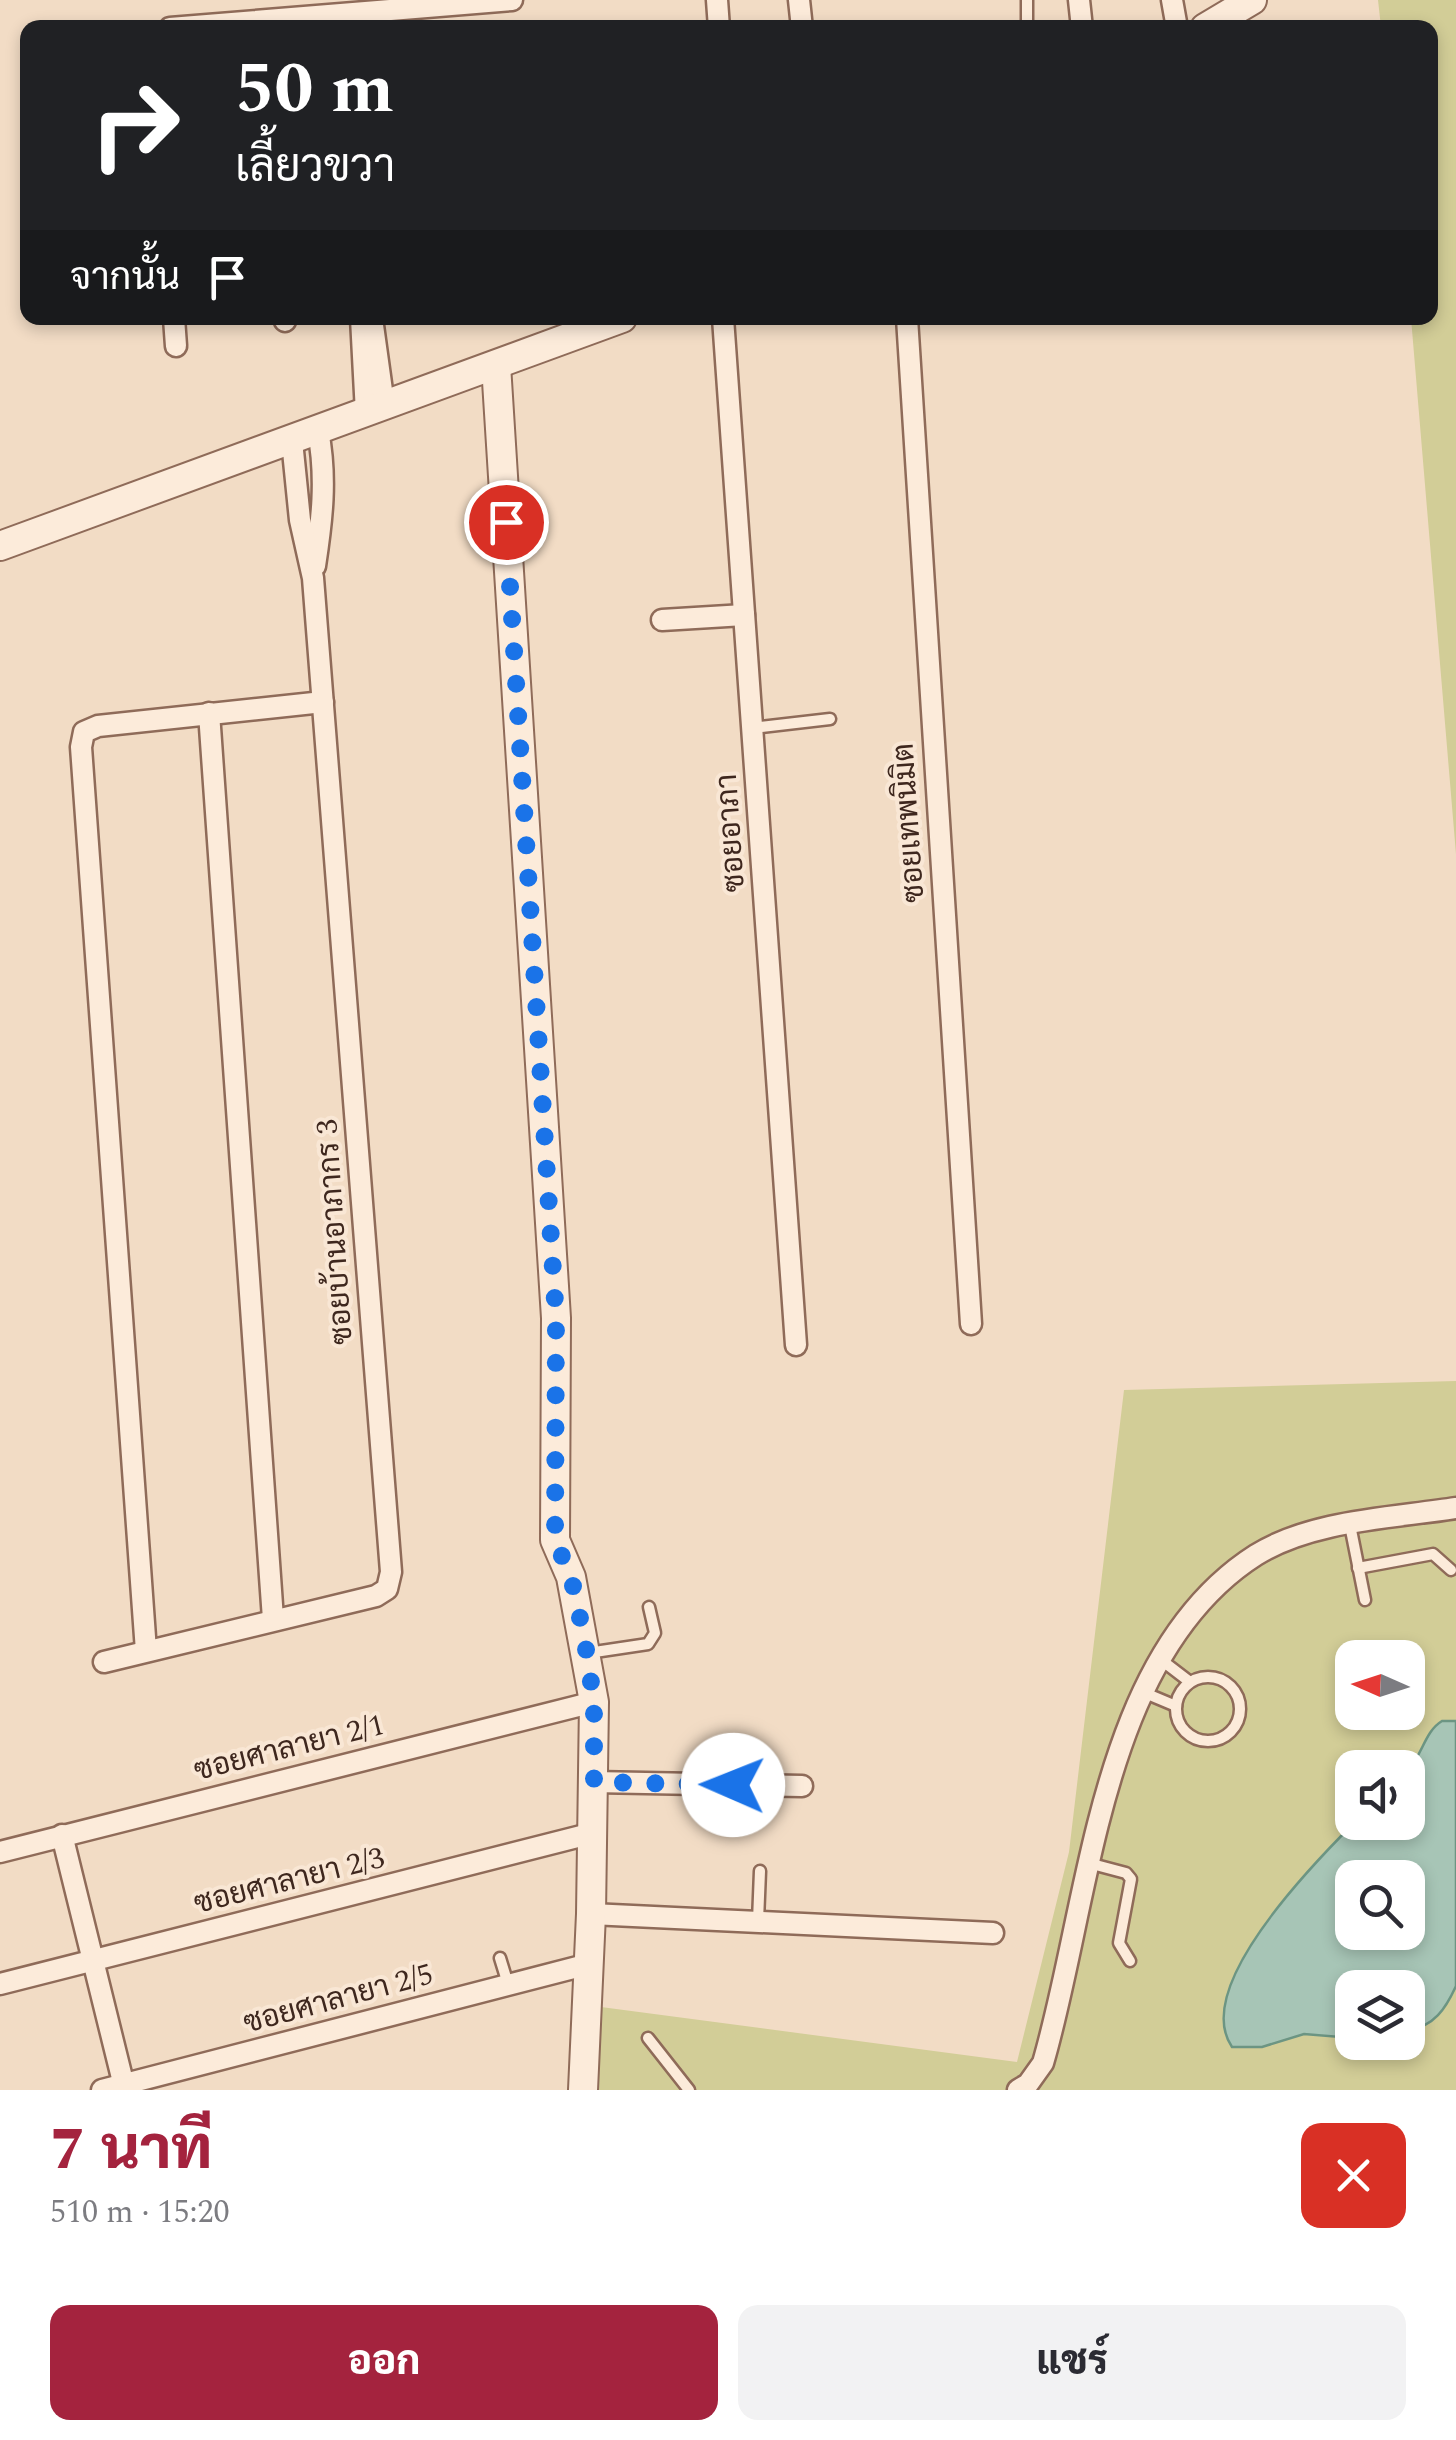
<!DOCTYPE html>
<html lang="th">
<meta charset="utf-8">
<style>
body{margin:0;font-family:Spectral,Sarabun,serif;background:#f2f2f3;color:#2b2b33;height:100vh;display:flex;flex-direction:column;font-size:38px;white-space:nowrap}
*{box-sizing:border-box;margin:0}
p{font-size:32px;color:#7c7c81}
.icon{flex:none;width:55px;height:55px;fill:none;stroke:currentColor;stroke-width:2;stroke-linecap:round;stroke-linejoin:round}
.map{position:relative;height:2090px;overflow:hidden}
.details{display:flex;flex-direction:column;background:#fff;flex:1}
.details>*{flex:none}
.hud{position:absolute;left:20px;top:20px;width:1418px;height:305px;border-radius:20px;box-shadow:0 5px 15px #0003;background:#202124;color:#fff;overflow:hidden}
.needle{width:65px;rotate:273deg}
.fabs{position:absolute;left:1335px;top:1640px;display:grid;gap:20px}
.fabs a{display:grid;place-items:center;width:90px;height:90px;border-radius:20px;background:#fff;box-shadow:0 5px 15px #0003;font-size:50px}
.pin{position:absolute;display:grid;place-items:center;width:85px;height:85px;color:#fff;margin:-42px;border:5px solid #fff;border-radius:50%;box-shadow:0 2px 10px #0007}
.me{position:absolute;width:110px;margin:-55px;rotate:271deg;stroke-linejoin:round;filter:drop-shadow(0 0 8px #0008)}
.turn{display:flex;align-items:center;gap:35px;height:210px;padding:0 50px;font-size:45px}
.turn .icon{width:130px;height:130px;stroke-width:2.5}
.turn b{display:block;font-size:70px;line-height:85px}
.then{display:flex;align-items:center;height:95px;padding:0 50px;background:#0003;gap:20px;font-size:38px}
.round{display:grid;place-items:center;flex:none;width:105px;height:105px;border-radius:20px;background:#f2f2f3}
.headline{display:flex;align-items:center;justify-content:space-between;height:170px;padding:0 50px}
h1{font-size:60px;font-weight:800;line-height:75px;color:#a4233e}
.primary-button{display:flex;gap:20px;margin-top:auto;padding:20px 50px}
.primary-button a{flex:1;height:115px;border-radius:20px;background:#a4233e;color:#fff;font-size:40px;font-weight:800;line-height:115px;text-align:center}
.primary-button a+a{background:#f2f2f3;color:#2b2b33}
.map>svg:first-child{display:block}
.green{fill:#d2cd97;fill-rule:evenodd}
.water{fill:#a7c5b6;stroke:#6c9583;stroke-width:2.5;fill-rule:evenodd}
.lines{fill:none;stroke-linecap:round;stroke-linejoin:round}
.service-casing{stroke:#8f6b59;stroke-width:15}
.minor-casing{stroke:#8f6b59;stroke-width:25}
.tertiary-casing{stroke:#8f6b59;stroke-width:32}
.service{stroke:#fcebda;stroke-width:10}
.minor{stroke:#fcebda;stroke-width:20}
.tertiary{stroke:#fcebda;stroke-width:28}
.route{stroke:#1a73e8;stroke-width:18;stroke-dasharray:0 32.4}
.labels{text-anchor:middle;stroke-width:8;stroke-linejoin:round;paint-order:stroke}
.street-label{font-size:30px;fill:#3e271e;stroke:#f9e7d5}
</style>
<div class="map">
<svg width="1456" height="2090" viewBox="0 0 1456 2090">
<rect width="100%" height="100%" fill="#f2dcc5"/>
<g class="green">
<path d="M1378,0H1456V854L1411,318H1430V28L1381,27Z"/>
<path d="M1456,1381V2090H598L601,2007L1017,2062L1069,1852L1124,1390ZM1352,1658H1408V1712H1352ZM1352,1768H1408V1822H1352ZM1352,1878H1408V1932H1352ZM1352,1988H1408V2042H1352Z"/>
</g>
<path class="water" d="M1442,1721H1456V1986C1446,2008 1434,2027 1408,2030V1988H1352V2038L1304,2034L1262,2047H1232C1191,1987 1316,1861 1354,1823L1408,1822V1769C1423,1755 1424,1732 1442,1721ZM1352,1878H1408V1932H1352Z"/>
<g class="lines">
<g class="service-casing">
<g id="service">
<path d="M1027,28V0"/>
<path d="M752,728L830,719"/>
<path d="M1350,1525L1365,1600"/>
<path d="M1358,1568L1433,1554L1451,1570"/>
<path d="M588,1653L648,1644L655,1633L649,1607"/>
<path d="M1160,1659L1190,1682"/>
<circle cx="1208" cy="1709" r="32"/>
<path d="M1145,1693L1176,1706"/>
<path d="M1092,1864L1126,1873L1131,1879L1119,1943L1130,1961"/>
<path d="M758,1921L760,1871"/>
<path d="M500,1958L508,1984"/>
<path d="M648,2038L689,2090"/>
</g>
</g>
<g class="minor-casing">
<g id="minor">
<path d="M717,0L719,28"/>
<path d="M799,0L802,28"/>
<path d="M1079,0L1082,28"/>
<path d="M1172,0L1177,28"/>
<path d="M170,28L512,0"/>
<path d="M174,318L176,346"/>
<path d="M285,318V321"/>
<path d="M361,318L366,413"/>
<path d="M372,318L384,405"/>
<path d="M723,318L796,1345"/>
<path d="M907,318L971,1324"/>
<path d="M315,566C322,520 327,478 318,431"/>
<path d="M662,620L744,615"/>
<path d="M209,713L273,1619"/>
<path d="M146,1651L81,747L84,732L98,726L323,702"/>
<path d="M104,1662L376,1596L387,1589L391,1572L313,578L300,520L292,441"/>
<path d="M593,1782L802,1786"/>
<path d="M62,1835L125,2090"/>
<path d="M0,1852L594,1702"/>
<path d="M591,1914L993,1933"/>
<path d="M0,1984L593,1833"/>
<path d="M102,2090L589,1964"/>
<path d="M1018,2090L1028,2084L1043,2063C1091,1899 1099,1655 1256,1555C1312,1520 1393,1518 1456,1508"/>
</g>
</g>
<g class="tertiary-casing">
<g id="tertiary">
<path d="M1205,28L1252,0"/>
<path d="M496,365L556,1318L555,1540L571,1577L594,1702L591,1914L583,2090"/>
<path d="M0,546L622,318"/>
</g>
</g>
<use href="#service" class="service"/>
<use href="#minor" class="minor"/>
<use href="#tertiary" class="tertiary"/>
</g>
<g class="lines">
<path class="route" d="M506,522L556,1318L555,1540L571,1577L584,1636L594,1702V1782L733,1785"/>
</g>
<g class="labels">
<g class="street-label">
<text transform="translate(908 823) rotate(-94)" y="10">ซอยเทพนิมิต</text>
<text transform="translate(730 833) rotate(-94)" y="10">ซอยอาภา</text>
<text transform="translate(334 1232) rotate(-94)" y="10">ซอยบ้านอาภากร 3</text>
<text transform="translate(289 1747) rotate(-14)" y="10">ซอยศาลายา 2/1</text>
<text transform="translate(289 1880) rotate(-14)" y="10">ซอยศาลายา 2/3</text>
<text transform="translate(338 1998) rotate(-15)" y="10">ซอยศาลายา 2/5</text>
</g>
</g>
</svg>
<div class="fabs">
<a><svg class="needle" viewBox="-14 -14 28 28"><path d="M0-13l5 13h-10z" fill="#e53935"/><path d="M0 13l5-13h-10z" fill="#7c7c81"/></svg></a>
<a><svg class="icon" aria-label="sound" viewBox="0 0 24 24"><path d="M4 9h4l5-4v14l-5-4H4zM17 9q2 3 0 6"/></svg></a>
<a><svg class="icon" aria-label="search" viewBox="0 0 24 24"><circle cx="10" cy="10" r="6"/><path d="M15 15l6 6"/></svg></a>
<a><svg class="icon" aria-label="layers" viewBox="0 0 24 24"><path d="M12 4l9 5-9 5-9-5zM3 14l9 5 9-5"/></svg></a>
</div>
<div class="pin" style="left:506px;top:522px;background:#d93025"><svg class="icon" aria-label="arrive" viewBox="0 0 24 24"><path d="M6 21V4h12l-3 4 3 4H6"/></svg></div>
<svg class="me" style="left:733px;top:1785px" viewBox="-20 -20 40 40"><circle r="19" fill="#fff"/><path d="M0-13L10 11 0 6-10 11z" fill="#1a73e8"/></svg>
<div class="hud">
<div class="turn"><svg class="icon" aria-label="right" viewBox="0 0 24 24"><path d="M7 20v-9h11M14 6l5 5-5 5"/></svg><div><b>50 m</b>เลี้ยวขวา</div></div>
<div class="then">จากนั้น<svg class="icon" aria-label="arrive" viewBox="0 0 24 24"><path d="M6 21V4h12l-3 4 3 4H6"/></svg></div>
</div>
</div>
<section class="details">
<div class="headline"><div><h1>7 นาที</h1><p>510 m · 15:20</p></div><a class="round" style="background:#d93025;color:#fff"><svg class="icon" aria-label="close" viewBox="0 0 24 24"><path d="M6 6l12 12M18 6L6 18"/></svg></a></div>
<div class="primary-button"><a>ออก</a><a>แชร์</a></div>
</section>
